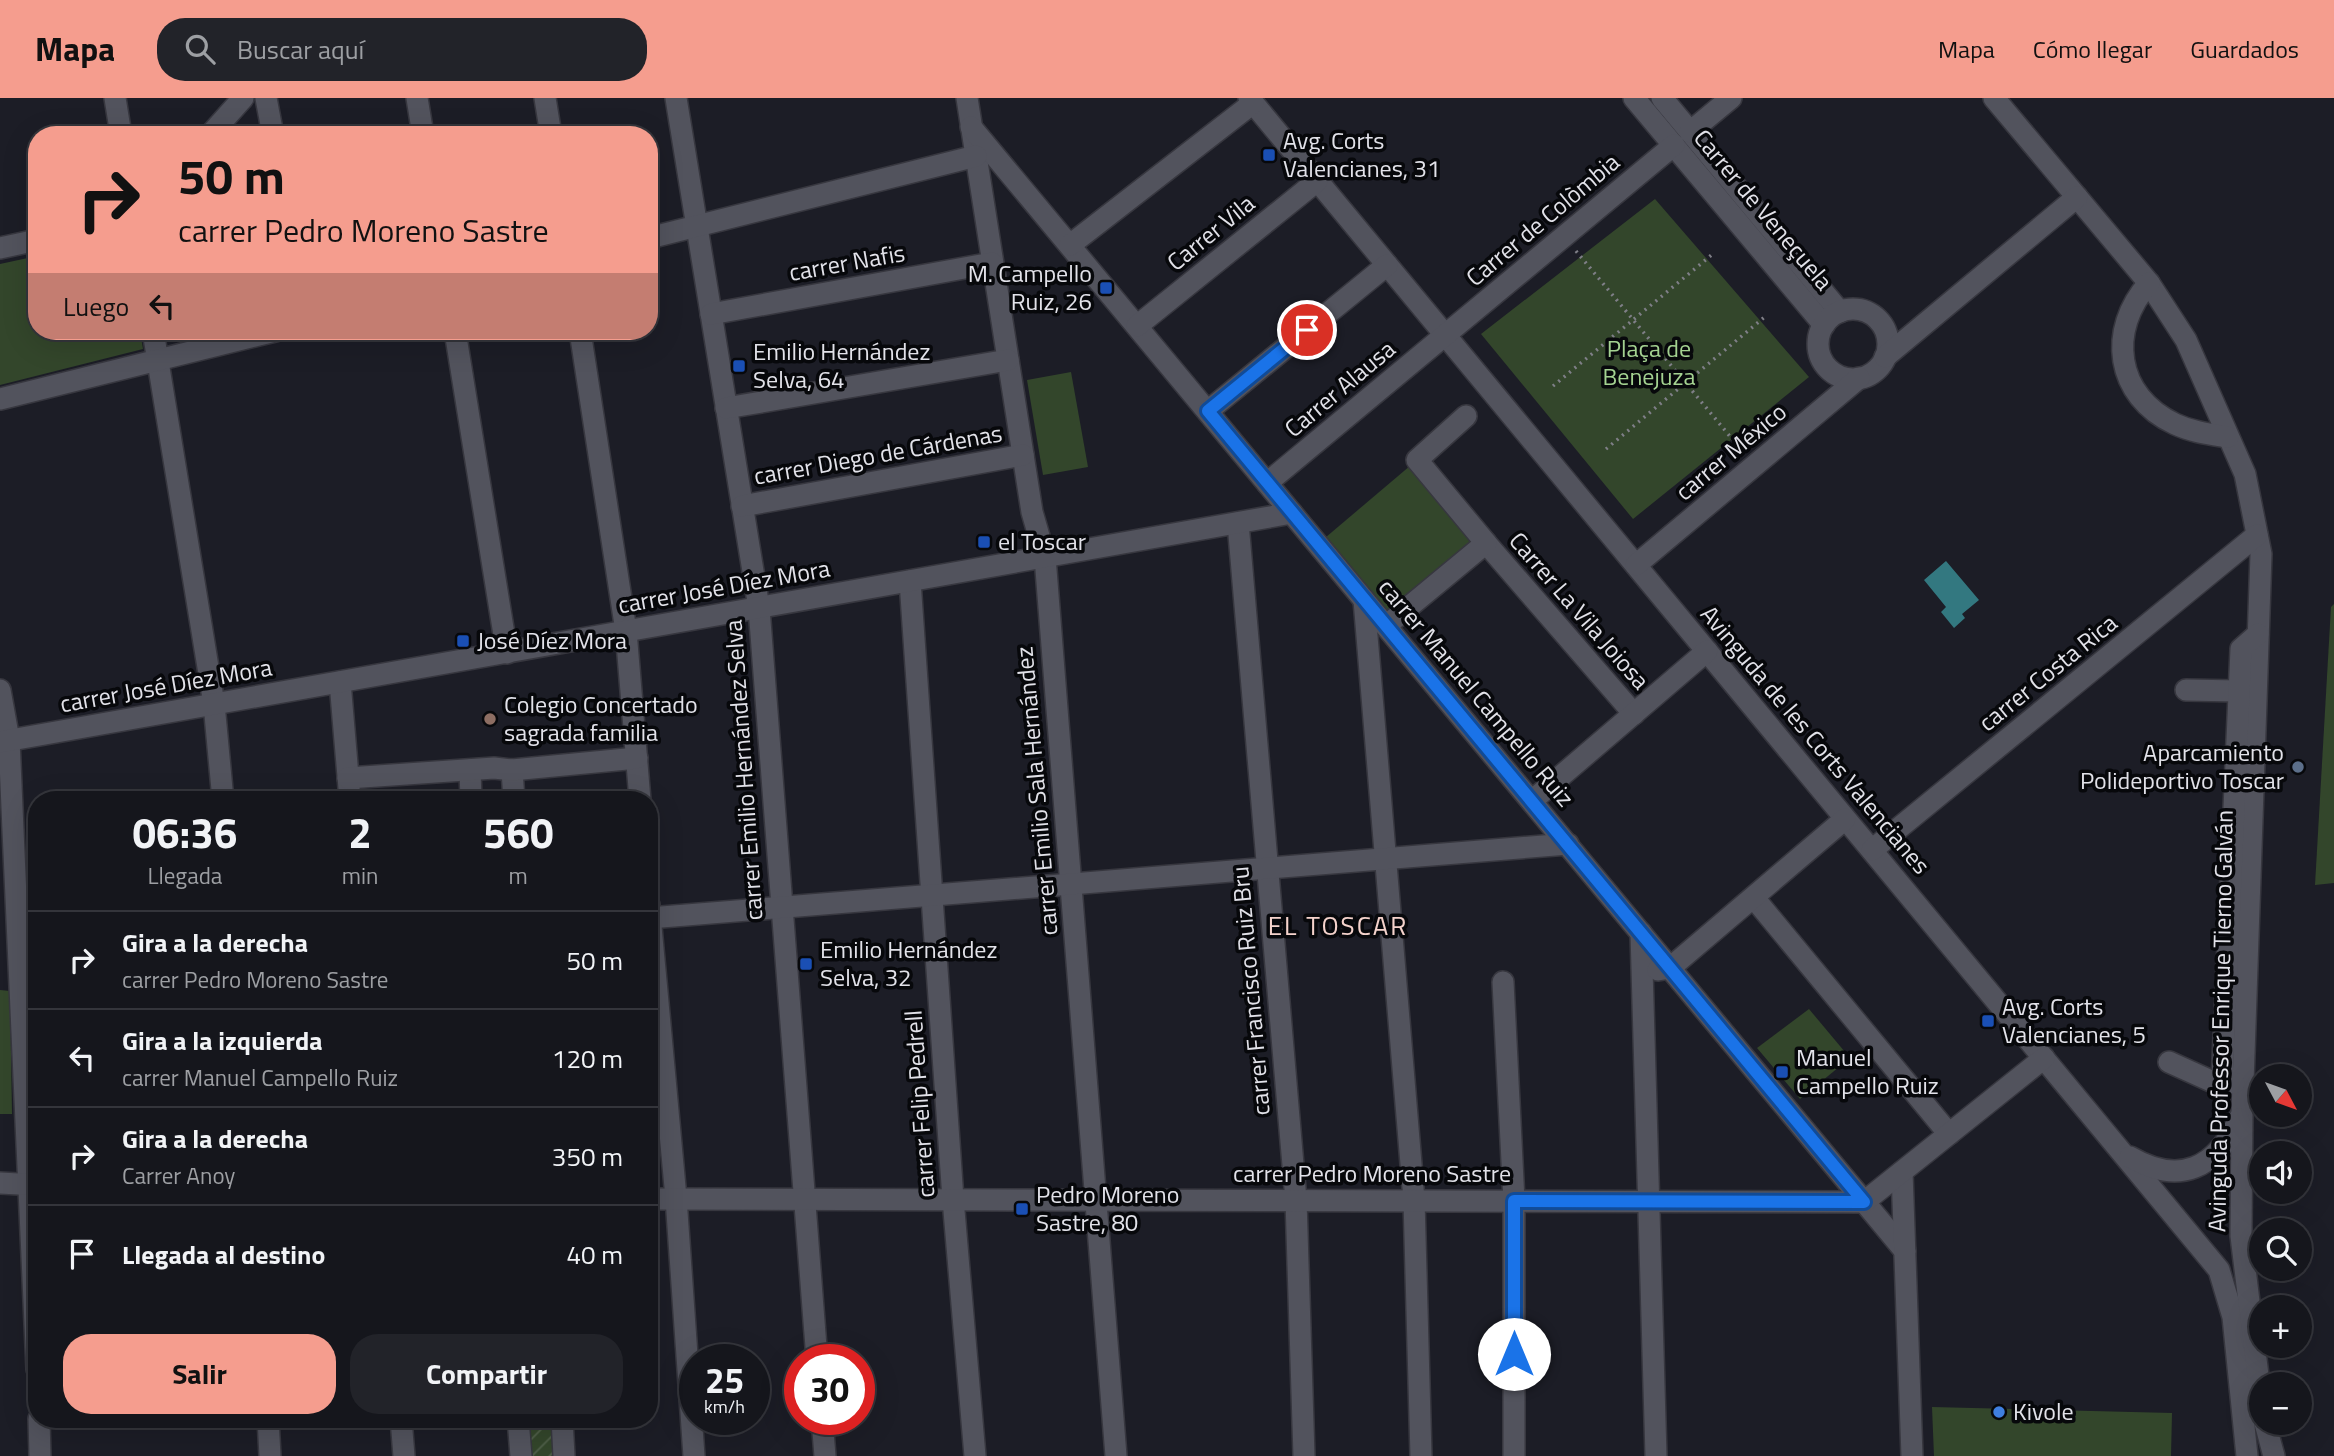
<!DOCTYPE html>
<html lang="es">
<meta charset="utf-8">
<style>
body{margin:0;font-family:"Titillium Web",sans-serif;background:#222329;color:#f1f3f6;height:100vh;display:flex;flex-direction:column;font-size:26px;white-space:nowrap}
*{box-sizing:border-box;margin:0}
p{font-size:23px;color:#9d9fa3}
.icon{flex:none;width:38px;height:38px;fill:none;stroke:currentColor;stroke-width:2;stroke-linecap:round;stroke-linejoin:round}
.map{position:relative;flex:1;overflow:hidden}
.side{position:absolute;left:28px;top:693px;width:630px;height:637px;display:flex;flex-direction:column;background:#15161c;border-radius:28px;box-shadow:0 7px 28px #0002,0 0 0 2px #34353b}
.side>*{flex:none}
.guide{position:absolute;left:28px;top:28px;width:630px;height:214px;border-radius:28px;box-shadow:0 7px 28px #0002,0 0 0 2px #34353b;background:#f59d8e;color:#111;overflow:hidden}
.needle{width:46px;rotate:131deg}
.buttons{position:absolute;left:2249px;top:966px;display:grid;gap:14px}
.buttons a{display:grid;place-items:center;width:63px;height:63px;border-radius:50%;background:#15161c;box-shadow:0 7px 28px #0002,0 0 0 2px #34353b;font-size:35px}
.speed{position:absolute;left:679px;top:1246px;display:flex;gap:14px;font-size:35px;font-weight:700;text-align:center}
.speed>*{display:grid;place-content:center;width:91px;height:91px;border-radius:50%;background:#15161c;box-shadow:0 7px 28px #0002,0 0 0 2px #34353b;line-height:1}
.speed small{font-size:18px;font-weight:400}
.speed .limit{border:10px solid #d22;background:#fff;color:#111}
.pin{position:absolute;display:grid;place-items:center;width:60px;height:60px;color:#fff;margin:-30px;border:4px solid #fff;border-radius:50%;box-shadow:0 2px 7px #0007}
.me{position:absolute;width:77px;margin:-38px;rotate:0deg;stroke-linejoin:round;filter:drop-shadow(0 0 5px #0008)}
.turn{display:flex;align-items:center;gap:24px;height:147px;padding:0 35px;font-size:32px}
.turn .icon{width:91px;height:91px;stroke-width:2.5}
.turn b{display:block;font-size:49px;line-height:60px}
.then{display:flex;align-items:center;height:66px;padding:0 35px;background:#0003;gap:14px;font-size:26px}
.eta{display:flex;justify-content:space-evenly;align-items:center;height:119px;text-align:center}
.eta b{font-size:42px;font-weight:700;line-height:49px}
.primary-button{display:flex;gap:14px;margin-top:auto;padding:14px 35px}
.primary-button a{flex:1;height:80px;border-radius:28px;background:#f59d8e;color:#111;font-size:28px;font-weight:700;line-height:80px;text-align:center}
.primary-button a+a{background:#222329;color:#f1f3f6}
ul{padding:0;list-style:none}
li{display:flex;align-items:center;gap:21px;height:98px;padding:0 35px;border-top:2px solid #34353b}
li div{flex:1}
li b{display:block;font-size:26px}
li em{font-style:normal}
header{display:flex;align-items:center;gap:42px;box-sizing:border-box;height:98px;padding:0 35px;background:#f59d8e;color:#111}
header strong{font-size:33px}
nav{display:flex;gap:38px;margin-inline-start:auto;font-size:24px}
.search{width:490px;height:63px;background:#222329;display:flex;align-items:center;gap:18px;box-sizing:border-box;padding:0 24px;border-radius:28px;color:#9d9fa3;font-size:26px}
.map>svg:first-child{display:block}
.green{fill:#33462b}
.garden{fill:url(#garden-furrows)}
.water{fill:#337880}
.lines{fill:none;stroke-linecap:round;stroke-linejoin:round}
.minor-casing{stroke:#37373f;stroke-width:24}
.path{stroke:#7f7f87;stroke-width:3.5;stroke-dasharray:2 5;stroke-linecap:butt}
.minor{stroke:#52535d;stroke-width:21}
.route-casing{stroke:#114b97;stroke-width:18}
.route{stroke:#1a73e8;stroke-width:12}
.transit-dot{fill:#1a4fb4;stroke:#07080b;stroke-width:2.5}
.education-dot{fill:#8d6e63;stroke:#07080b;stroke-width:2.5}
.service-dot{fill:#5c6f8a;stroke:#07080b;stroke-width:2.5}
.shop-dot{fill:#3f7fe0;stroke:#07080b;stroke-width:2.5}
.labels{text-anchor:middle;stroke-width:7;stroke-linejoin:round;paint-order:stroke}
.poi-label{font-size:24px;fill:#e2e2e9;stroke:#07080b;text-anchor:start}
.street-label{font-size:24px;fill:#e2e2e9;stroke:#07080b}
.park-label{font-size:24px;fill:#a4d291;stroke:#07080b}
.neighbourhood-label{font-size:26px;letter-spacing:2px;fill:#f5d3cc;stroke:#07080b}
</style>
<header>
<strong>Mapa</strong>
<div class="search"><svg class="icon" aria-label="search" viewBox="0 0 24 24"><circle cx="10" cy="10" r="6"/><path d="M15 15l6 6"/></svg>Buscar aquí</div>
<nav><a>Mapa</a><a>Cómo llegar</a><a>Guardados</a></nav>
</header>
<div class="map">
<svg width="2334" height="1358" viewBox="0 0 2334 1358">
<defs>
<pattern id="garden-furrows" width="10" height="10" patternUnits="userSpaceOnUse" patternTransform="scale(1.75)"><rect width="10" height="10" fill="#33462b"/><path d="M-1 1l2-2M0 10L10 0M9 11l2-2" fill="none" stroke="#50604a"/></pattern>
</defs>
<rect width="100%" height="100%" fill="#1c1d26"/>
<g class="green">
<path d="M1655,101L1809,279L1633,421L1481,236Z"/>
<path d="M37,158V233H140L143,251L0,287V166Z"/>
<path d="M1071,274L1088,369L1043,377L1027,282Z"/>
<path d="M1417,362L1486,445L1387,527L1319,445Z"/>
<path d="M2334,506V785L2315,787L2331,509Z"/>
<path d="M0,892L10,893L12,1016H0Z"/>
<path d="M1809,911L1850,960L1800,1001L1757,950Z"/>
<path d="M1932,1309L2172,1315L2171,1358H1934Z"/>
</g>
<path class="garden" d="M526,1321H552L555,1358H529Z"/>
<path class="water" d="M1946,463L1979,502L1962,516L1965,520L1954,530L1941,514L1946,509L1924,482Z"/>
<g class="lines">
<g class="minor-casing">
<g id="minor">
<path d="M115,0L121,37"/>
<path d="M266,0L273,37"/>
<path d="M417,0L423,37"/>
<path d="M545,0L551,37"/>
<path d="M676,0L759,510L817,1262"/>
<path d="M967,0L1032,414L1045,459L1116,1358"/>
<path d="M1249,0L2219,1172L2233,1219L2247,1358"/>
<path d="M1634,0L1824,227"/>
<path d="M1662,0L1840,214"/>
<path d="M1994,0L2149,185L2186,242L2245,376L2261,456L2242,1015L2241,1138L2261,1302"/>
<path d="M971,29L1905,1153"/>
<path d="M1690,34L1731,0"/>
<path d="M210,37L243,0"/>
<path d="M649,140L976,58"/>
<path d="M1070,147L1253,5"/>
<path d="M0,150L37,142"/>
<path d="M2149,185C2107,232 2115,298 2175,326C2192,334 2209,336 2228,339"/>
<circle cx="1853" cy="246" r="35"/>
<path d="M711,216L992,165"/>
<path d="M1137,228L1317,83"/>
<path d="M153,233L214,606L223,702"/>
<path d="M455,233L507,555"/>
<path d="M580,233L626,533L640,702"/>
<path d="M1885,259L2077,99"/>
<path d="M0,301L275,233"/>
<path d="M726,310L1008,262"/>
<path d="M1208,313L1387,167"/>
<path d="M1267,385L1674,47"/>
<path d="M742,408L1023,357"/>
<path d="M1238,425L1296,1102L1304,1358"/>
<path d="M1486,445L1634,616"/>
<path d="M1636,467L1859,280"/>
<path d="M910,483L953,1101L975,1358"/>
<path d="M1364,502L1414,1102L1421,1358"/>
<path d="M1387,527L1486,445L1417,362L1466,318"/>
<path d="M340,584L350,702"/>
<path d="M0,592L9,642L37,1271"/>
<path d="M2186,592L2238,593"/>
<path d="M0,644L1292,415"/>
<path d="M470,672L471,702"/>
<path d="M512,672L514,702"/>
<path d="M348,680L494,670L512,672L637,660"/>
<path d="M1533,702L1707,553"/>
<path d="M1872,752L2257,437"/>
<path d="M1754,800L1949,1036"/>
<path d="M649,807L676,1100L694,1358"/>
<path d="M649,820L1568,746"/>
<path d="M1641,835L1656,1358"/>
<path d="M1658,872L1670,870L1845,721"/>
<path d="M1503,884L1514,1103V1358"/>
<path d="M2169,964L2211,983L2234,985"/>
<path d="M2222,984L2241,551L2258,536"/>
<path d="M2130,1059C2180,1088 2216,1070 2239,1021"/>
<path d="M1902,1074L1912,1358"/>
<path d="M0,1085L37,1087"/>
<path d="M649,1101L1864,1104L2044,960"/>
<path d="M39,1321L40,1358"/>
<path d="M268,1321L270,1358"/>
<path d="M401,1321L404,1358"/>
<path d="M518,1321L521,1358"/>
<path d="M562,1321L564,1358"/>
<path d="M822,1321L825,1358"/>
<path d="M2265,1325L2274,1358"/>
</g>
</g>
<g class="path">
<path d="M1576,153L1738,348"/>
<path d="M1553,288L1714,155"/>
<path d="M1606,351L1767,217"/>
</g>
<use href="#minor" class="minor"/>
</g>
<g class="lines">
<g class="route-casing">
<path id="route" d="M1307,232L1208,313L1864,1104L1514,1103V1256"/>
</g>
<use href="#route" class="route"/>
</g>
<g class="transit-dot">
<rect x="1262" y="50" width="14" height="14" rx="3.5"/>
<rect x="1099" y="183" width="14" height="14" rx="3.5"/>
<rect x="732" y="261" width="14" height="14" rx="3.5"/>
<rect x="977" y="437" width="14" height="14" rx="3.5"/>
<rect x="456" y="536" width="14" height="14" rx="3.5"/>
<rect x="799" y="859" width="14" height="14" rx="3.5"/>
<rect x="1981" y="916" width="14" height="14" rx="3.5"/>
<rect x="1775" y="967" width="14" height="14" rx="3.5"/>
<rect x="1015" y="1104" width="14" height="14" rx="3.5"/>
</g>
<circle class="education-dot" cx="490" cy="621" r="7"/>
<circle class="service-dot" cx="2298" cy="669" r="7"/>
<circle class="shop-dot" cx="1999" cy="1314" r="7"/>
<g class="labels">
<g class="poi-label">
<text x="1283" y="51">Avg. Corts<tspan x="1283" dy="28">Valencianes, 31</tspan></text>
<text x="1092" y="184" text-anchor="end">M. Campello<tspan x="1092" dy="28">Ruiz, 26</tspan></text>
<text x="753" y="262">Emilio Hernández<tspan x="753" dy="28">Selva, 64</tspan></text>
<text x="998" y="452">el Toscar</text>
<text x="477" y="551">José Díez Mora</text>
<text x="504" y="615">Colegio Concertado<tspan x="504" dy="28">sagrada familia</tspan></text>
<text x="2284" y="663" text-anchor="end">Aparcamiento<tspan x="2284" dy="28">Polideportivo Toscar</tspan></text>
<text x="820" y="860">Emilio Hernández<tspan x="820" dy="28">Selva, 32</tspan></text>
<text x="2002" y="917">Avg. Corts<tspan x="2002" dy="28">Valencianes, 5</tspan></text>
<text x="1796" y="968">Manuel<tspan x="1796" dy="28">Campello Ruiz</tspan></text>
<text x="1036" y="1105">Pedro Moreno<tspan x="1036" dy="28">Sastre, 80</tspan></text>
<text x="2013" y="1322">Kivole</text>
</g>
<g class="street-label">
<text transform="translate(1763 112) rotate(50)" y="8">Carrer de Veneçuela</text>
<text transform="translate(1543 122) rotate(-40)" y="8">Carrer de Colòmbia</text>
<text transform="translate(1211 135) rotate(-39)" y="8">Carrer Vila</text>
<text transform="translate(847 165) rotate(-10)" y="8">carrer Nafis</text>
<text transform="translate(1340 291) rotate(-40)" y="8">Carrer Alausa</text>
<text transform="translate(1731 354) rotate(-40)" y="8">carrer México</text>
<text transform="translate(878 357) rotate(-10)" y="8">carrer Diego de Cárdenas</text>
<text transform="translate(724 489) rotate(-10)" y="8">carrer José Díez Mora</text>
<text transform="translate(1579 513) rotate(49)" y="8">Carrer La Vila Joiosa</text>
<text transform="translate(2048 575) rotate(-39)" y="8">carrer Costa Rica</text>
<text transform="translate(166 588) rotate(-10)" y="8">carrer José Díez Mora</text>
<text transform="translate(1476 595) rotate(50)" y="8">carrer Manuel Campello Ruiz</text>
<text transform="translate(1815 642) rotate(50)" y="8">Avinguda de les Corts Valencianes</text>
<text transform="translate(744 672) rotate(-94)" y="8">carrer Emilio Hernández Selva</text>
<text transform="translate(1037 693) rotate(-95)" y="8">carrer Emilio Sala Hernández</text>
<text transform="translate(1251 893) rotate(-95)" y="8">carrer Francisco Ruiz Bru</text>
<text transform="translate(2221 923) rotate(-89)" y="8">Avinguda Professor Enrique Tierno Galván</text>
<text transform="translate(920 1006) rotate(-94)" y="8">carrer Felip Pedrell</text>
<text x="1372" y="1084">carrer Pedro Moreno Sastre</text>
</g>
<g class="park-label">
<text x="1649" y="259">Plaça de<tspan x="1649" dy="28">Benejuza</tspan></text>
</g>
<g class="neighbourhood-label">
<text x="1338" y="837">EL TOSCAR</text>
</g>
</g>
</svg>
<div class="buttons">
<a><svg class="needle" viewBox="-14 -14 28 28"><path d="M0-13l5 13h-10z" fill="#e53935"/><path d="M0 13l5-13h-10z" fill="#9d9fa3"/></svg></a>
<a><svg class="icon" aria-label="sound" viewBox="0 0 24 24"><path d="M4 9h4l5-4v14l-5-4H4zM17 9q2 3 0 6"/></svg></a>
<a><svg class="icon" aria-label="search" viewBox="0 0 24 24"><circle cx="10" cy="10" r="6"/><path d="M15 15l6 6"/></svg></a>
<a>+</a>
<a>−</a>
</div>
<div class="speed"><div>25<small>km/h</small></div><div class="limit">30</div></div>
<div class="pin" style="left:1307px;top:232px;background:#d93025"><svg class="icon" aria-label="arrive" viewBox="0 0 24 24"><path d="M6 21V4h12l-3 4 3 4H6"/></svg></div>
<svg class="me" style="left:1514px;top:1256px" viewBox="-20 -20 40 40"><circle r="19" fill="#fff"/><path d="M0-13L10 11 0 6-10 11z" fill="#1a73e8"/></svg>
<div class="guide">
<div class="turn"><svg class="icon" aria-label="right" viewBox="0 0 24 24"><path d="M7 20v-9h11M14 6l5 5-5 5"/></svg><div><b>50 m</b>carrer Pedro Moreno Sastre</div></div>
<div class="then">Luego<svg class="icon" aria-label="left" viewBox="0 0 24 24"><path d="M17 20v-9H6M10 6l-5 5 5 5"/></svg></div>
</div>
<section class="side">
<div class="eta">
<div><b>06:36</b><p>Llegada</p></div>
<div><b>2</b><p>min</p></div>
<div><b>560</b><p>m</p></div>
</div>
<ul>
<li><svg class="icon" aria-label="right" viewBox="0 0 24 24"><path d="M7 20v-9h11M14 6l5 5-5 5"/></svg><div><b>Gira a la derecha</b><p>carrer Pedro Moreno Sastre</p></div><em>50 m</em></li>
<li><svg class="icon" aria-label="left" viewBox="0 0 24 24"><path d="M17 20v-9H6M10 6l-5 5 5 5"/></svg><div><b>Gira a la izquierda</b><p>carrer Manuel Campello Ruiz</p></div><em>120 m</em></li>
<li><svg class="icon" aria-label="right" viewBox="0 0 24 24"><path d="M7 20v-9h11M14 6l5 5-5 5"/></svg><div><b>Gira a la derecha</b><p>Carrer Anoy</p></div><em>350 m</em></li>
<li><svg class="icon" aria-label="arrive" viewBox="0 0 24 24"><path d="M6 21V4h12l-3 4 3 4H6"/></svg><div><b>Llegada al destino</b></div><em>40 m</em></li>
</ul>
<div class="primary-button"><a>Salir</a><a>Compartir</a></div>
</section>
</div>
